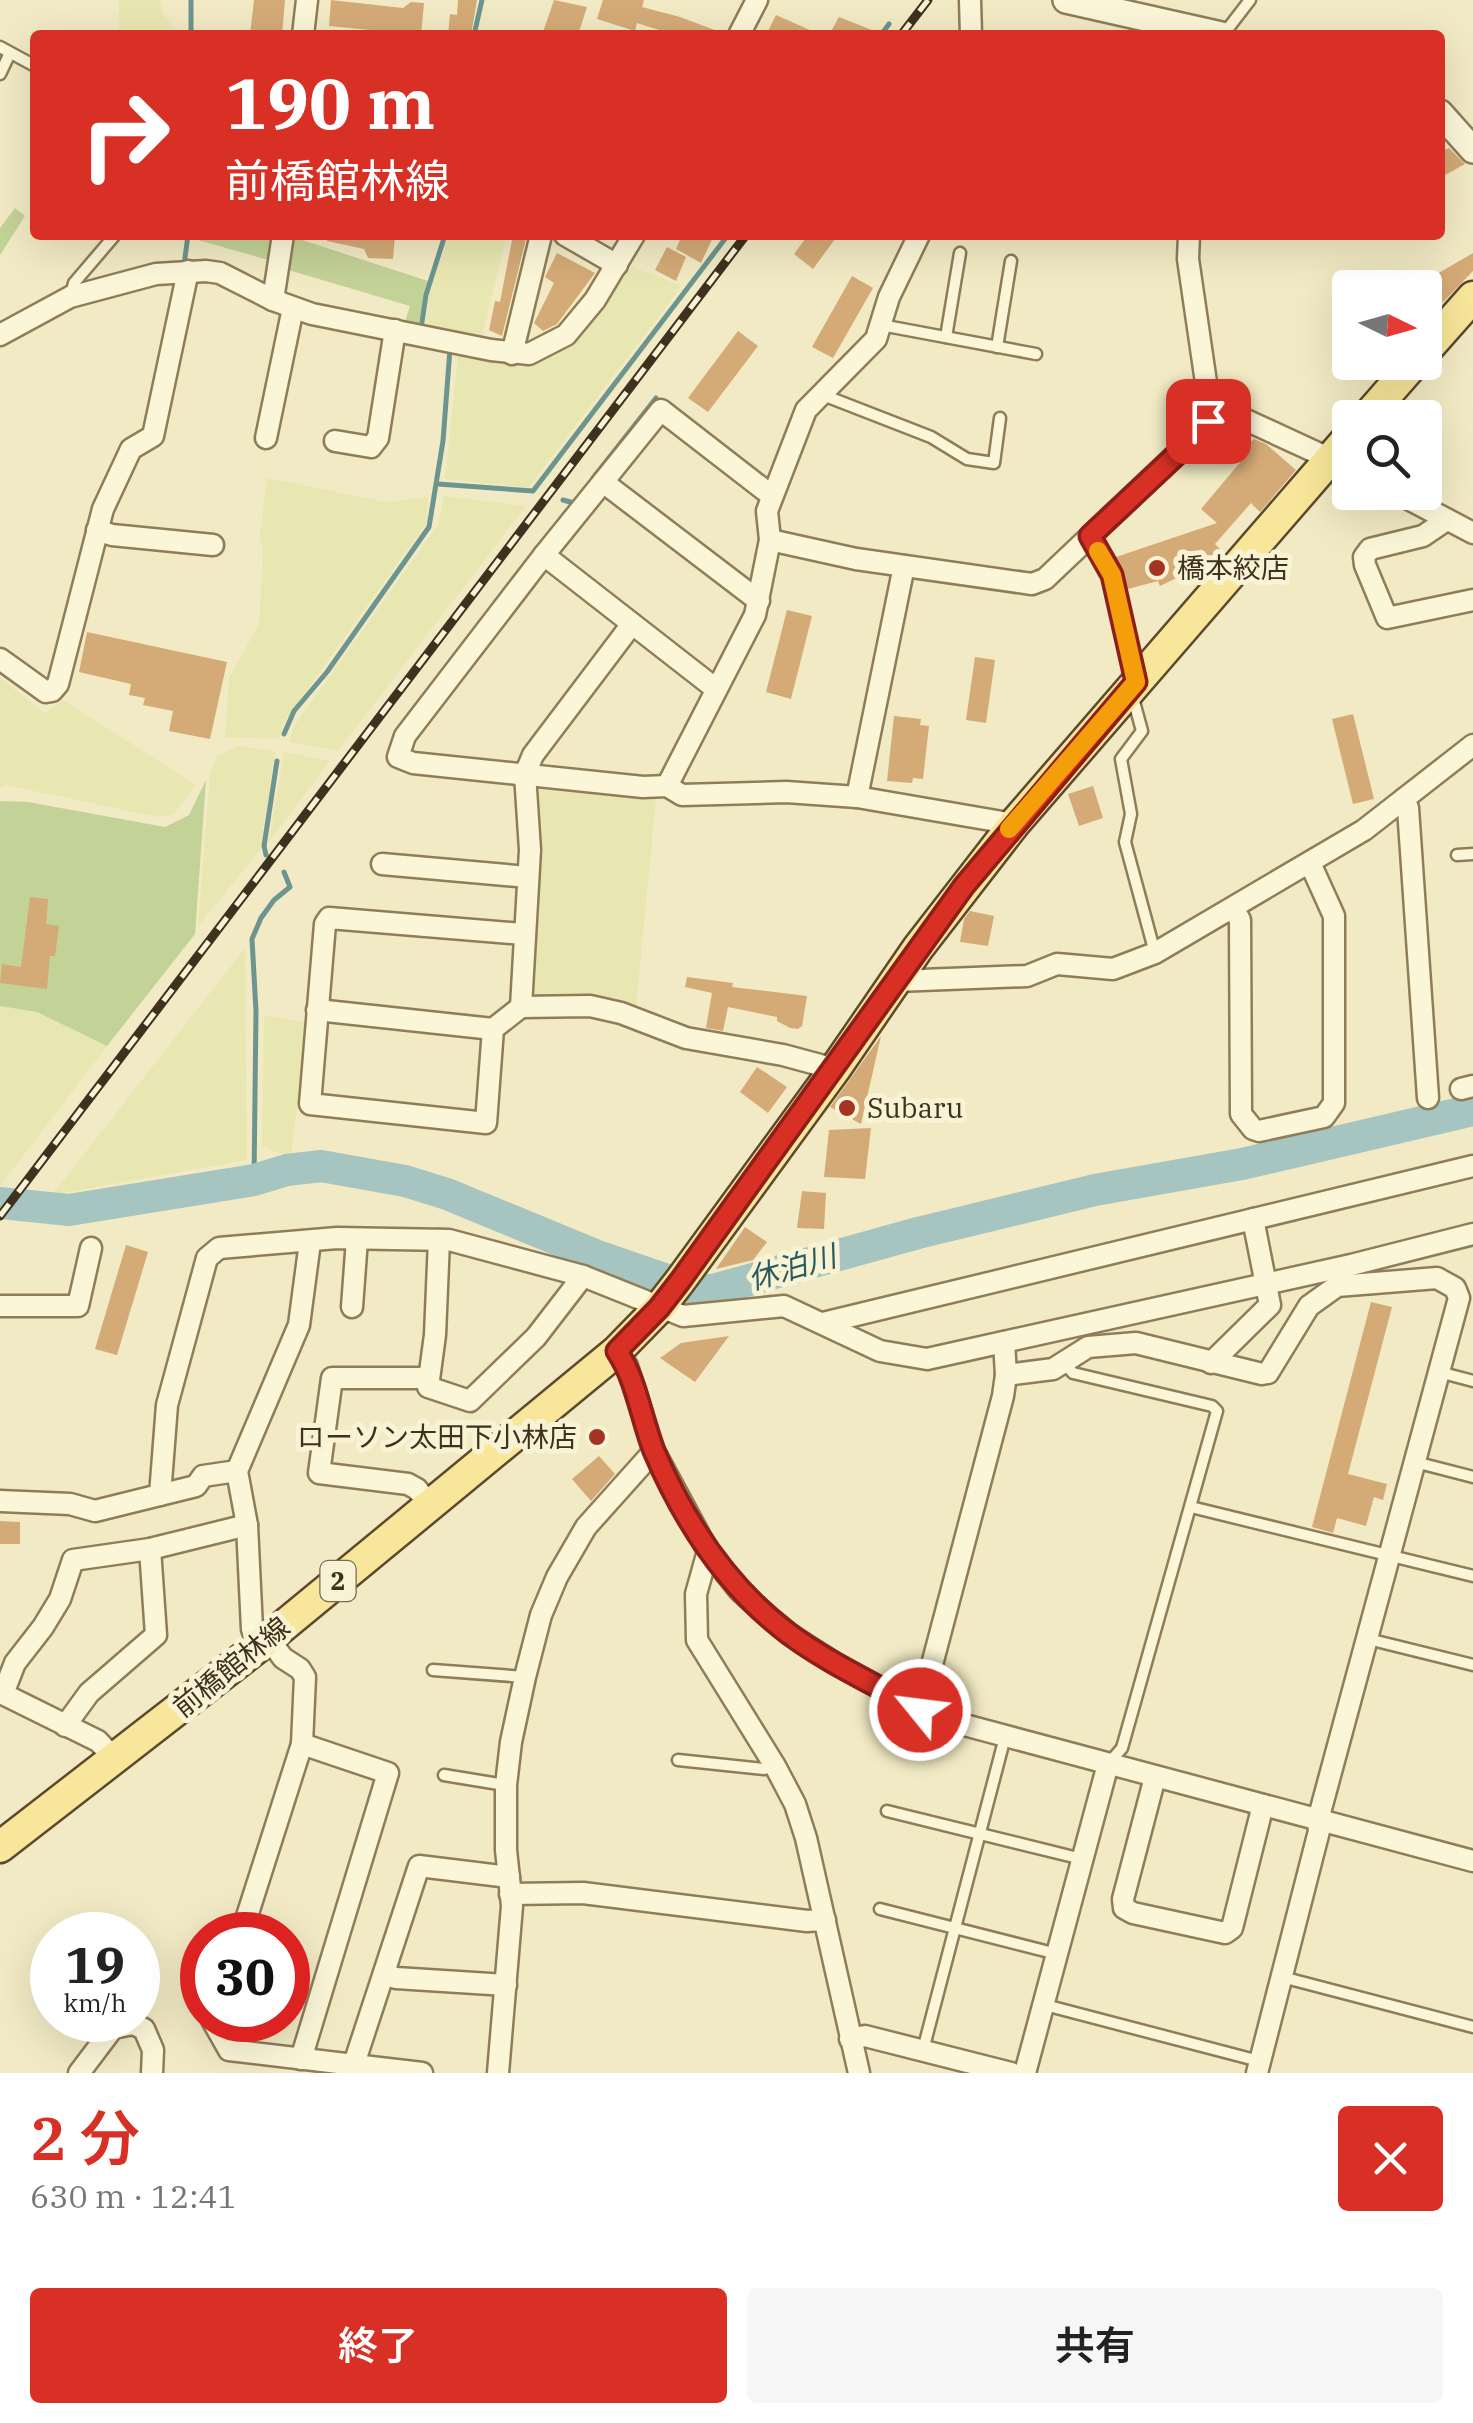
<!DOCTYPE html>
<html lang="ja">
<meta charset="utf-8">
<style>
body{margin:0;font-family:"IBM Plex Serif","Noto Sans JP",serif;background:#f6f6f6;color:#222;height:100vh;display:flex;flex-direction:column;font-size:38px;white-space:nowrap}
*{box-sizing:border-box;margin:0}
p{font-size:32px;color:#767676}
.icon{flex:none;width:55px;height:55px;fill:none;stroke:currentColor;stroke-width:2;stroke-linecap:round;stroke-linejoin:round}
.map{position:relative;height:2073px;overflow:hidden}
.side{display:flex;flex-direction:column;background:#fff;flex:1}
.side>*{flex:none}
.guide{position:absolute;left:30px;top:30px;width:1415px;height:210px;border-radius:10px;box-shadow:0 10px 40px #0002;background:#d93025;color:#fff;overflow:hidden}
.needle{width:65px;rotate:95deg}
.fabs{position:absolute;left:1332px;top:270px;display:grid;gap:20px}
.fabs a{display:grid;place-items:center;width:110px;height:110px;border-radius:10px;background:#fff;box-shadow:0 10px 40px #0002;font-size:50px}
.speed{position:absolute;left:30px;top:1912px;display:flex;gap:20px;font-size:50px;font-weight:700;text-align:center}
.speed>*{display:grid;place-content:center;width:130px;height:130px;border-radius:50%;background:#fff;box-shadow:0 10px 40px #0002;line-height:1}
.speed small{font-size:25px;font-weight:400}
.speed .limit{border:15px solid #d22;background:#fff;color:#111}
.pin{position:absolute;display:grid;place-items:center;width:85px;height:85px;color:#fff;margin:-42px;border-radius:20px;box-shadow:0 5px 15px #0006}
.me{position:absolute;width:110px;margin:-55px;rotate:299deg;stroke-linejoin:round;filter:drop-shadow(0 0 8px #0008)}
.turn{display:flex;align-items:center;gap:35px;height:210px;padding:0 30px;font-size:45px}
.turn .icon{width:130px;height:130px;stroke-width:2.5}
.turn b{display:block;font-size:70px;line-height:85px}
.round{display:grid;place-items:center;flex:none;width:105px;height:105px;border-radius:10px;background:#f6f6f6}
.headline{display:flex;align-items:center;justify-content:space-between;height:170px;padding:0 30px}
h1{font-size:60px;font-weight:600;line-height:75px;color:#d93025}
.primary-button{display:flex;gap:20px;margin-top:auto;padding:20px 30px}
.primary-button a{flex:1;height:115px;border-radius:10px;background:#d93025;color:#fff;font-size:40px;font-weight:600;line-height:115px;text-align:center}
.primary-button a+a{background:#f6f6f6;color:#222}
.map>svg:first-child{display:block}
.farmland{fill:#e9e7b1}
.green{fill:#c3d297}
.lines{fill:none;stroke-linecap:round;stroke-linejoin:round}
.stream{stroke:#6c9590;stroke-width:5}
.river{stroke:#a6c5c0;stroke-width:32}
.building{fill:#d4aa77}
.service-casing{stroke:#8f7d58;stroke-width:15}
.minor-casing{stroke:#8f7d58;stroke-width:25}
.tertiary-casing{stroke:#8f7d58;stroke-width:30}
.primary-casing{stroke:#5d492d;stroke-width:35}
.service{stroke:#fcf6d9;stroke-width:10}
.minor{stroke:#fcf6d9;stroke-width:20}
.tertiary{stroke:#fcf6d9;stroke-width:25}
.primary{stroke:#f8e79a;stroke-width:30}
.rail-casing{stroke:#3e311e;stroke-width:9}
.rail{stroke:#f9f3d5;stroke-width:5;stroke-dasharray:15;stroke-linecap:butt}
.route-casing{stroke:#8d1f18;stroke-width:25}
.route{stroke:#d93025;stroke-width:18}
.slow{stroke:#f59e0b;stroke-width:18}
.poi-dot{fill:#a43323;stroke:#f9f3d5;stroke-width:4}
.labels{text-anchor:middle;stroke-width:10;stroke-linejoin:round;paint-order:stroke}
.shield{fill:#f9f3d5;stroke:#766b55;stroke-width:2.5}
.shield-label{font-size:25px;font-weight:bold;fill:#3e311e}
.poi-label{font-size:28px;fill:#3e311e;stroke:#f9f3d5;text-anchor:start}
.street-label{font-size:28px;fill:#3e311e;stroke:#f9f3d5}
.water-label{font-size:30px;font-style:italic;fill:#2c5b5f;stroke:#f9f3d5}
</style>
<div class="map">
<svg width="1473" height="2073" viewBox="0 0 1473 2073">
<rect width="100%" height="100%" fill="#f2eac4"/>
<g class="farmland">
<path d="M119,0H160L162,12L179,35L118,33Z"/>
<path d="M449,235H507L480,343L426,329L429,295Z"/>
<path d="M632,267L682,286L528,488L445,479L458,355L521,367L570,343Z"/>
<path d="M267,478L386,502L428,497L427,522L284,722L279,739L225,737L229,678L259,624L263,546L259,542Z"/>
<path d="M444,496L526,506L338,751L289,742L294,726L438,525Z"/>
<path d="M0,678L45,713L63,700L196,785L173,815L157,817L6,785L0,789Z"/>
<path d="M238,746L275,751L260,850L198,926L210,773L217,756Z"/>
<path d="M284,752L330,761L269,841Z"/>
<path d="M539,790L656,798L636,1008L580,997L534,996L531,976L543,854Z"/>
<path d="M245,948L247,1160L52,1195Z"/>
<path d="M0,1006L37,1012L107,1046L0,1186Z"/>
<path d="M264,1015L307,1022L291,1158L262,1146Z"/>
</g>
<g class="green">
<path d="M15,208L25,216L0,255V228Z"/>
<path d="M192,235H275L272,261L191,238Z"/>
<path d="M290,236L428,281L418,328L404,325L410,306L285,269Z"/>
<path d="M206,780L195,934L107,1046L37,1012L0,1006V801L28,802L165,827L189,815Z"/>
</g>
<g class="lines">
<g class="stream">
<path d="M191,0V30L194,35"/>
<path d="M474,35L482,0"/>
<path d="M881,35L889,24"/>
<path d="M184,265L188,235"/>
<path d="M421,329L426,295L445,235"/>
<path d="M593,478L656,398"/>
<path d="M438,484L533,491L728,235"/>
<path d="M563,500L574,503"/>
<path d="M284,734L294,711L327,672L429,527L443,441L450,349"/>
<path d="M266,855L264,846L277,761"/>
<path d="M254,1180L256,1011L252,939L261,918L274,900L290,887L284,872"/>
</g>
<path class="river" d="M0,1203L69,1210L254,1180L287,1170L321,1166L405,1181L447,1194L600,1257L696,1290H713L918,1233L1095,1190L1242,1164L1473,1110"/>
</g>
<g class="building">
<path d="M254,0H285L282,35H250Z"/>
<path d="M331,0L403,8L411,2L424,3L421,35L329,26Z"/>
<path d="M458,0H477L471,35H448L450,14L457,15Z"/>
<path d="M554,0L587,7L578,35H542Z"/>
<path d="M603,0H644L642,7L680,17L720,32V35H675L637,23L635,31L597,19Z"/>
<path d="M776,15L821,35H766Z"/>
<path d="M839,17L882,34V35H829Z"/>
<path d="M1449,148L1465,164L1440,178V152Z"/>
<path d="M327,235H395L393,259L368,258L364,249L327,241Z"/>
<path d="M513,235H527L502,336L489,330L495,301L500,302Z"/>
<path d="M682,235H714L701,263L676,249Z"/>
<path d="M808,235H838L813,269L794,254Z"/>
<path d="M667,247L686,257L676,281L655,270Z"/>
<path d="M557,253L595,273L557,324L543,331L534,323L554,283L545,277Z"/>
<path d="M1473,253V271L1441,304L1436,295L1425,318V281Z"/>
<path d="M852,276L873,288L833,358L812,347Z"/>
<path d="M738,331L758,346L708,412L688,398Z"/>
<path d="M1254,439L1266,444L1296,470L1260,512L1251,503L1215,544L1224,553L1220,557L1160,586L1158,581L1124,590L1113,558L1217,523L1201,509L1248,453L1245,447Z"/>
<path d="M787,610L812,616L791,699L766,692Z"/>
<path d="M87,632L227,662L210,739L169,731L173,711L143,705L145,698L129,695L131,684L79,672Z"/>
<path d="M975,657L995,660L986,723L966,720Z"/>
<path d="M1353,714L1374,799L1353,804L1332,719Z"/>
<path d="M894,716L921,719L920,725L929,726L923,779L913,778L912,783L887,781Z"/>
<path d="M1093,786L1103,818L1079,826L1068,794Z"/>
<path d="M30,897L48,899L46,924L59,926L55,956H50L47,989L0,983L2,964L21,967Z"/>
<path d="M970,911L994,916L988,946L960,942L964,919Z"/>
<path d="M687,977L733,983L732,987L807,996L802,1026L798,1029L790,1028L777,1021V1017L728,1007L723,1031L706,1028L712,993L685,987Z"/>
<path d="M881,1036L861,1124L830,1107Z"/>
<path d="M757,1067L787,1087L768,1113L740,1092Z"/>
<path d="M871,1128L865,1179L824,1177L829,1130Z"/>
<path d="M802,1191L826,1193L824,1229L797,1228Z"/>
<path d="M745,1227L767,1242L753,1260L716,1269Z"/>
<path d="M126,1245L148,1252L117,1355L95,1349Z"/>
<path d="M1371,1302L1392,1307L1348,1474L1387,1484L1383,1500L1374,1497L1366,1526L1337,1518L1333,1533L1312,1527Z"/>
<path d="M729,1336L695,1382L660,1358L681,1343Z"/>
<path d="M599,1456L615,1474L591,1501L572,1479Z"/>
<path d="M0,1521L20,1522V1544H0Z"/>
</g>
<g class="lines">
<g class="service-casing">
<g id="service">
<path d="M1223,35L1250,0"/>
<path d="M0,47L35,66"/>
<path d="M0,74L10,53"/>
<path d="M70,297L74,283L115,235"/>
<path d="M881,325L1036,354"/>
<path d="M946,337L960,253"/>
<path d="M997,347L1011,261"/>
<path d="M823,395L931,437L967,459L994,463L1000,418"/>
<path d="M1091,537L1112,575L1135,677"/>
<path d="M1133,698L1142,731L1121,759L1131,814L1125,842L1155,953"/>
<path d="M1457,855L1473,854"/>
<path d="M1064,1363L1073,1373L1212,1406L1217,1411L1122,1748L1109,1763"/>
<path d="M1439,1372L1473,1381"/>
<path d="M1415,1462L1473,1477"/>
<path d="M1191,1507L1473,1576"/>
<path d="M1368,1639L1473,1665"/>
<path d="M433,1670L525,1677"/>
<path d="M678,1760L764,1769L774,1766"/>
<path d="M444,1775L505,1785"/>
<path d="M887,1811L1082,1859"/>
<path d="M880,1909L1057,1954"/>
<path d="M1282,1977L1473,2027"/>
<path d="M1045,2005L1259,2061"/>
<path d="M923,2050L1005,1737"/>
</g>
</g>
<g class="minor-casing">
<g id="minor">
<path d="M970,0L971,35"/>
<path d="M303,35L307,0"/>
<path d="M739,35L757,0"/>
<path d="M565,235L617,265"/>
<path d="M273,300L283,235"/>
<path d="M0,335L70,297L156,274L206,271L220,273L273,300L312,314L491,350L529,354L566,335L595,300L634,235"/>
<path d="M512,354L541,235"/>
<path d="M1209,403L1350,468"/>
<path d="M266,438L293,308"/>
<path d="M335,441L371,447L378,438L395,330"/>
<path d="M603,482L759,601"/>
<path d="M1395,492L1473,533"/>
<path d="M772,496L661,410L544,555L405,736L398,757L413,763L643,787L667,786L682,795L786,792L857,797L1014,824"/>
<path d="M1445,521L1423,536L1370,549L1364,557L1365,565L1387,618L1473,600"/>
<path d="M97,530L112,535L213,545"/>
<path d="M770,540L856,559L1032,584L1045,579L1201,431L1210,415L1209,403L1188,259L1189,235"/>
<path d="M544,555L716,689"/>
<path d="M0,659L46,692L52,691L58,684L103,509L131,449L153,436L188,271"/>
<path d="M667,786L755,615L770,540L767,511L806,410L876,339L889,297L919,235"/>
<path d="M857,797L904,566"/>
<path d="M1404,799L1408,808L1428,1098"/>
<path d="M382,864L528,877"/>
<path d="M1233,908L1240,920L1241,1114L1253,1129L1259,1131L1324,1117L1334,1103V916L1310,863"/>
<path d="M523,934L329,918L325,924L310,1104L486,1123L493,1029L521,1007L590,1006L621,1013L686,1038L783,1055L835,1069"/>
<path d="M896,981L1027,976L1057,964L1113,969L1155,953L1364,830L1473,745"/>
<path d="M521,1007L530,850L525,774L533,755L632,624"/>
<path d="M317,1010L493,1029"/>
<path d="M1461,1089L1473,1086"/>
<path d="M439,1240L435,1335L428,1387L470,1401L536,1337L583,1276"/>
<path d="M0,1306H78L91,1248"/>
<path d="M352,1307L357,1239"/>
<path d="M823,1323L1473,1166"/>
<path d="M617,1351L627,1366L654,1451L708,1551L739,1590L763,1612L789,1634L836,1664L931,1716L1473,1861"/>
<path d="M1211,1363L1270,1305L1253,1219"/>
<path d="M1006,1375L1053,1369L1088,1347L1136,1343L1262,1374L1268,1373L1309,1306L1337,1286L1437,1278L1455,1288L1459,1298L1318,1820L1319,1831L1257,2073"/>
<path d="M429,1378H332L319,1473L408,1484L417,1489L430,1505"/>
<path d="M160,1495L167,1405L207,1258L219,1248L337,1238L449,1240L583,1276L683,1316L784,1306L880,1351L927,1359L1351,1265L1473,1234"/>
<path d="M0,1501L70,1504L95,1511L196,1486L203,1476L237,1471"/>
<path d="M708,1551L696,1594L697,1640L775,1766L795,1804L806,1838L859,2073"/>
<path d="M268,1638L283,1658L300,1669L305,1677L302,1744"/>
<path d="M259,1646L252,1629L247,1525L237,1471L299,1325L310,1242"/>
<path d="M920,1710L1003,1396L1006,1375L1004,1342"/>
<path d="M65,1726L89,1693L156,1635L150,1549"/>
<path d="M115,1759L98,1741L3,1694L15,1663L43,1627L60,1599L73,1560L150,1549L247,1525"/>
<path d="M1155,1777L1123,1899L1124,1908L1133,1913L1225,1933L1232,1928L1263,1805"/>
<path d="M510,1894L583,1893L807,1921L825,1920"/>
<path d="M241,1935L302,1744L388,1773L301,2059"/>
<path d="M384,1974L396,1978L506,1985"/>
<path d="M212,2020L229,2050L422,2073"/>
<path d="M850,2039L865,2036L1011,2073"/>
<path d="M79,2073L113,2028L133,2024L144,2029L153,2050L152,2073"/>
<path d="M351,2073L419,1866L509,1877"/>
<path d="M498,2073L512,1906L506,1850V1785L511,1742L525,1677L541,1615L557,1577L586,1527L654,1451"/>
<path d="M1025,2073L1108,1764"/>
</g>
</g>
<g class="tertiary-casing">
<g id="tertiary">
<path d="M1066,0L1221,35"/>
<path d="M1440,113L1473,150"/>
</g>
</g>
<g class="primary-casing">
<g id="primary">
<path d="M1425,351L1473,297"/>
<path d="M1366,418L1415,362"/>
<path d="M0,1847L259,1646L617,1351L659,1308L680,1281L835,1069L918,948L1014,824L1350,436"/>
</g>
</g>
<use href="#service" class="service"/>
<use href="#minor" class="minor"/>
<use href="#tertiary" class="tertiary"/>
<use href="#primary" class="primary"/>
<g class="rail-casing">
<g id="rail">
<path d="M901,35L928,0"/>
<path d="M0,1216L746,235"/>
</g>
</g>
<use href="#rail" class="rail"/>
</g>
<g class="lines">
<g class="route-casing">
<path id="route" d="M920,1710C876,1684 829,1664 788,1633C727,1587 684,1521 654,1451C641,1418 637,1381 617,1351L659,1308L680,1281L964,886L1136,682L1112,575L1090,536L1202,431L1208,421"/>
</g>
<use href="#route" class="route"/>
<path class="slow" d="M1009,829L1136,682L1112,575L1098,551"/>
</g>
<g class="poi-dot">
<circle cx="1157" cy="568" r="10"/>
<circle cx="847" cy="1108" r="10"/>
<circle cx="597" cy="1437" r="10"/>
</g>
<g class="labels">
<rect class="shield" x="320.5" y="1561" width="35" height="40" rx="8"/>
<g class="shield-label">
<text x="338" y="1590">2</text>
</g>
<g class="poi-label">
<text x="1177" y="578">橋本絞店</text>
<text x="867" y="1118">Subaru</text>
<text x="577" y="1447" text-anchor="end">ローソン太田下小林店</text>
</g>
<g class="street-label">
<text transform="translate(231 1667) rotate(-39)" y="10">前橋館林線</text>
</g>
<g class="water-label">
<text transform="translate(792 1268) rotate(-16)" y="10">休泊川</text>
</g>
</g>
</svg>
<div class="fabs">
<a><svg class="needle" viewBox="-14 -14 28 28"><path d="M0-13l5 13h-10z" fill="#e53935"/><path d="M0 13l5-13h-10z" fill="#767676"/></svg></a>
<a><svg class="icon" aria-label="search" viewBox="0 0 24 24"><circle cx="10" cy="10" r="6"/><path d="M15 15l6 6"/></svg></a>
</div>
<div class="speed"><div>19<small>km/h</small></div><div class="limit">30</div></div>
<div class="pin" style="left:1208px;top:421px;background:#d93025"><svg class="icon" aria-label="arrive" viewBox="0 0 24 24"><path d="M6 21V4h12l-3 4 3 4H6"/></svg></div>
<svg class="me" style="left:920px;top:1710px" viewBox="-20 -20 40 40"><circle r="17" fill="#d93025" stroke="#fff" stroke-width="3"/><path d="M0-11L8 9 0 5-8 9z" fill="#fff"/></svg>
<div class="guide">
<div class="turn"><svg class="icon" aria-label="right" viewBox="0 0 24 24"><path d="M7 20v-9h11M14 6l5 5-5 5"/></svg><div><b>190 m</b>前橋館林線</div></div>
</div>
</div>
<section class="side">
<div class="headline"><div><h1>2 分</h1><p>630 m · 12:41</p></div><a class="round" style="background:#d93025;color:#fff"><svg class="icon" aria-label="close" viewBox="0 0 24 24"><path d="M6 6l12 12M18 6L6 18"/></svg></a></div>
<div class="primary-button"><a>終了</a><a>共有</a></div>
</section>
